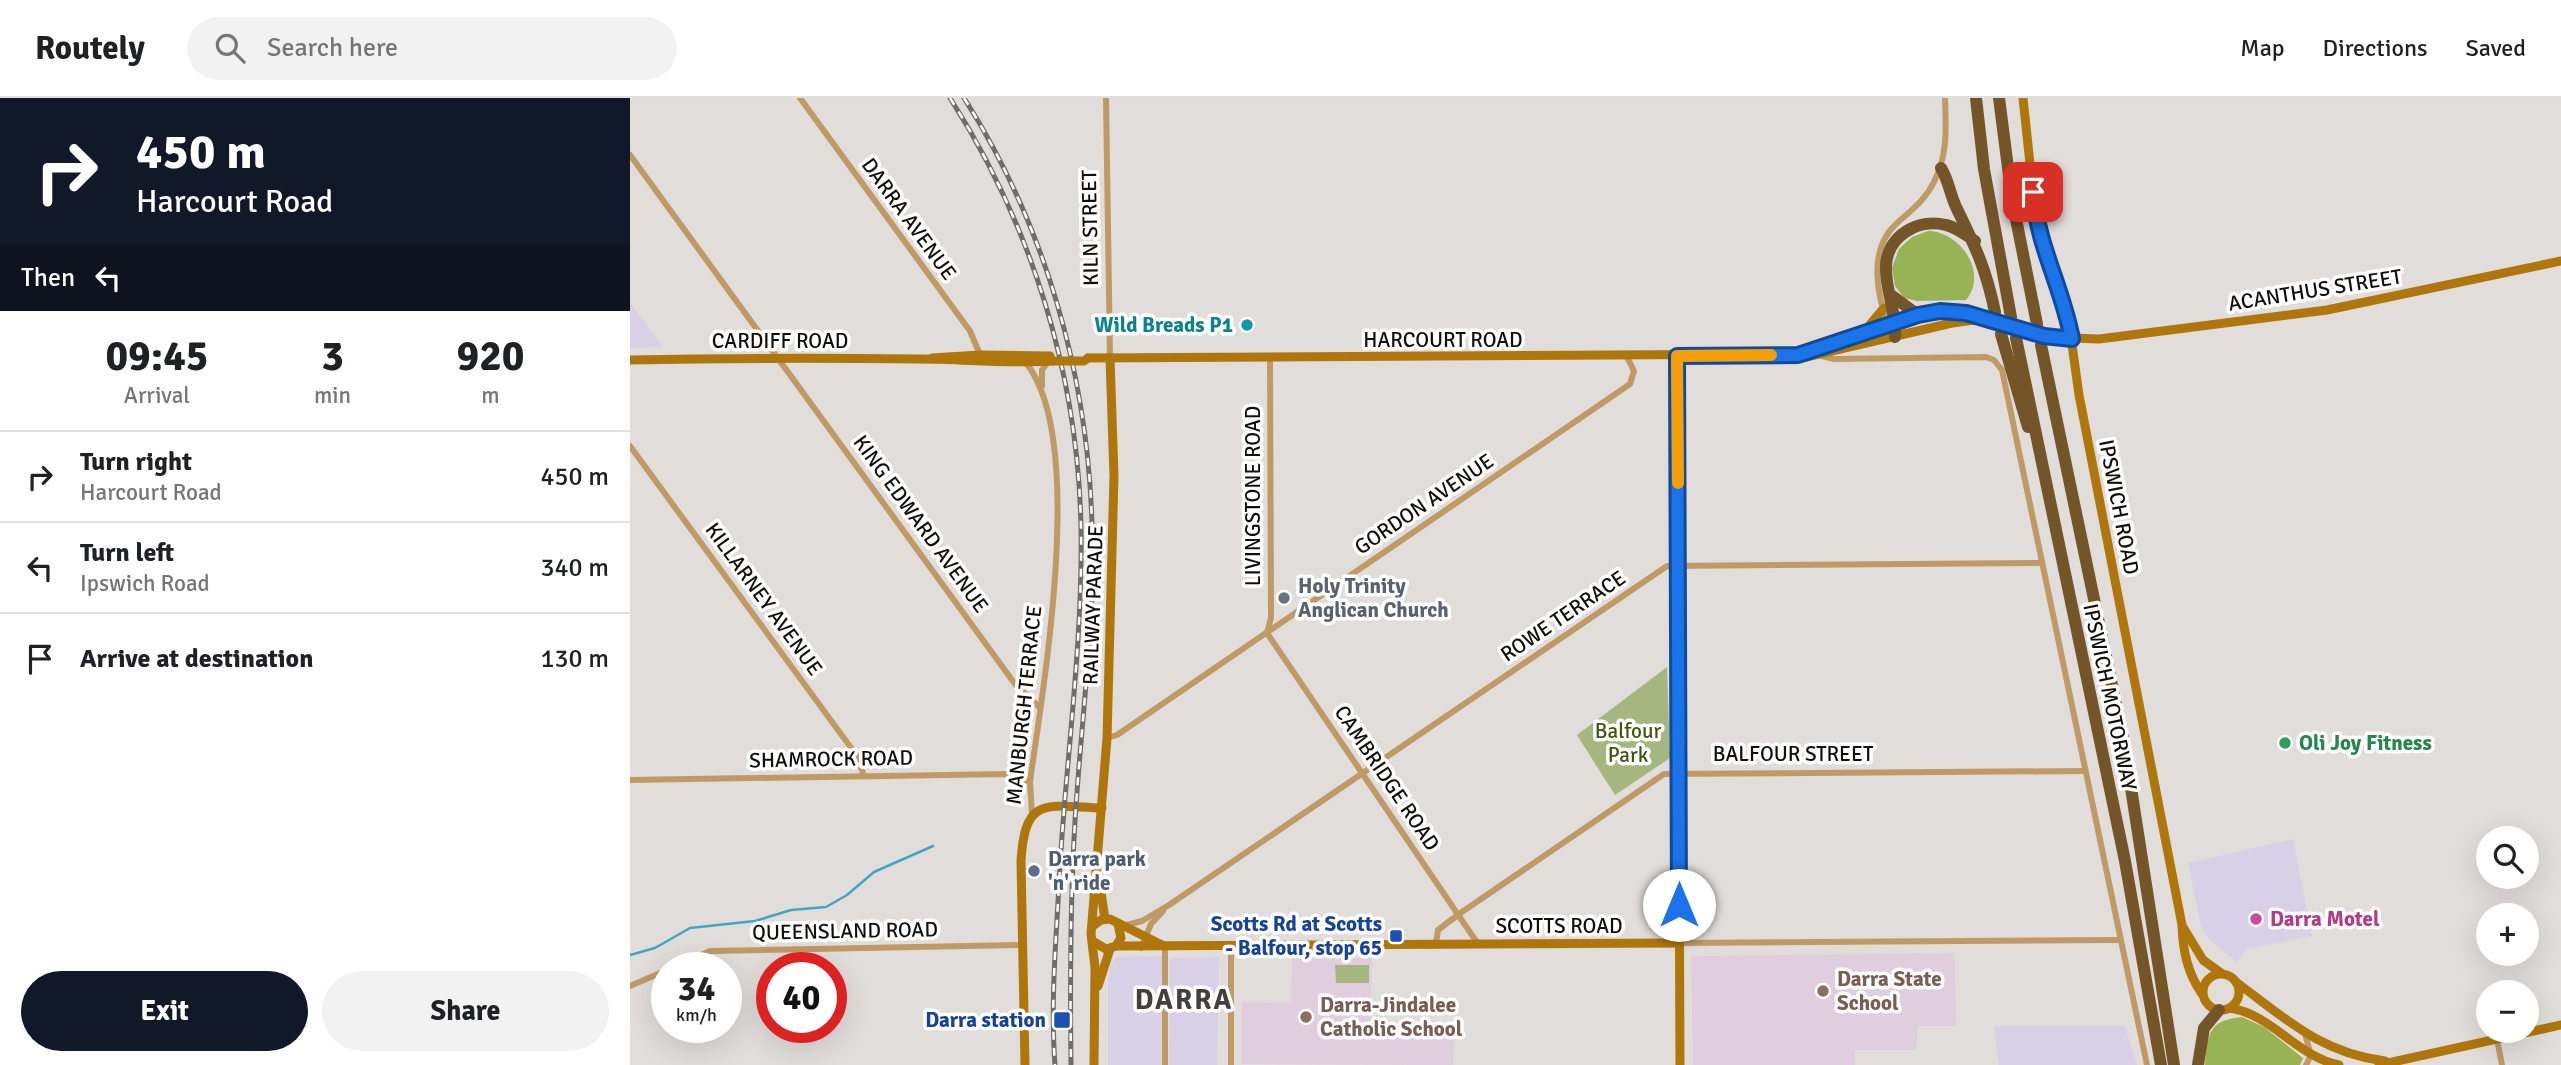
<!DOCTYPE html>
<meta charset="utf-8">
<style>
body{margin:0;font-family:Signika,sans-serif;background:#f2f2f2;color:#202124;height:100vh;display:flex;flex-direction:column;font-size:26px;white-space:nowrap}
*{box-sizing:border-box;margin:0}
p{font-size:23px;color:#757577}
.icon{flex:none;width:38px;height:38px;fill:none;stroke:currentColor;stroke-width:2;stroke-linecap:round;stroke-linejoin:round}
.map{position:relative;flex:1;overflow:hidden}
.details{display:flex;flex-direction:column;background:#fff;width:630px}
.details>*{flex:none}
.top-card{background:#111827;color:#fff;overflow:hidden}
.fabs{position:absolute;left:1846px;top:728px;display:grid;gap:14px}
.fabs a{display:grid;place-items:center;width:63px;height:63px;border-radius:50%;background:#fff;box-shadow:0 7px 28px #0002;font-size:35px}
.speed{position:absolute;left:21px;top:854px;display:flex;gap:14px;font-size:35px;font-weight:700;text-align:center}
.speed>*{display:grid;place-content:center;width:91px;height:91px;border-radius:50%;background:#fff;box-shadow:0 7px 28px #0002;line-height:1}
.speed small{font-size:18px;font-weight:400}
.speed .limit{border:10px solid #d22;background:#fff;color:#111}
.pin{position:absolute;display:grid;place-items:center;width:60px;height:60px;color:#fff;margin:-30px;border-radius:14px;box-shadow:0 4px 10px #0006}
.me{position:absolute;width:77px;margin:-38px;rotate:0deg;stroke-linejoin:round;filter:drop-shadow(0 0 5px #0008)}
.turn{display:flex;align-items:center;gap:24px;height:147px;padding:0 21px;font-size:32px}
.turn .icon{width:91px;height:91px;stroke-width:2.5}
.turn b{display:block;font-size:49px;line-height:60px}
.then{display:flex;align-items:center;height:66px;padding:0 21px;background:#0003;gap:14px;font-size:26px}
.eta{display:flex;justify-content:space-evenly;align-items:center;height:119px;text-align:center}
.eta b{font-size:42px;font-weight:800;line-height:49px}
.button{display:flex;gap:14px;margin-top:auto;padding:14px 21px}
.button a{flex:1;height:80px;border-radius:42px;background:#111827;color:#fff;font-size:28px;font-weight:800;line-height:80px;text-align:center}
.button a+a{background:#f2f2f2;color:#202124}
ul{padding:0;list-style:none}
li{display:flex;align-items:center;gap:21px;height:91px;padding:0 21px;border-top:2px solid #e0e0e0}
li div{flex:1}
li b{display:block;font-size:26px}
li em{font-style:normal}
header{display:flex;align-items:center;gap:42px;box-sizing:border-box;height:98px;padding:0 35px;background:#fff;border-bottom:2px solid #e0e0e0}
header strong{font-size:33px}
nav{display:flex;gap:38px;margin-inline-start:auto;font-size:24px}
.search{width:490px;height:63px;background:#f2f2f2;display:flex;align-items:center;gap:18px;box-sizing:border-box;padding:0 24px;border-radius:38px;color:#757577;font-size:26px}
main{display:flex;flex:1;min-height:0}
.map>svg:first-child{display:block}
.commercial{fill:#d7d0e6}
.education{fill:#e0cede}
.green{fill:#a5b77f}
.forest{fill:#97b355}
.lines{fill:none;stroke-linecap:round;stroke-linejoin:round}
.stream{stroke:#42a6c2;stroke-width:2.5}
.street{stroke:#c09a65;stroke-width:6}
.secondary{stroke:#af760c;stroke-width:9}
.highway{stroke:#745528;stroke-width:12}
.rail-casing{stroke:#6f6d6b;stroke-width:5}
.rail{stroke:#fff;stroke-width:2.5;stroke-dasharray:8;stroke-linecap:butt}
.secondary-bridge{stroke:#af760c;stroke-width:9}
.route-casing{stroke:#114b97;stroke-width:18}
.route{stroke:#1a73e8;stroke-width:12}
.slow{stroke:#f59e0b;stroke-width:12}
.culture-dot{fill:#0f9aa8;stroke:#fff;stroke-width:2.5}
.worship-dot{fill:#6b7280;stroke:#fff;stroke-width:2.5}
.leisure-dot{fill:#2e9e5b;stroke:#fff;stroke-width:2.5}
.service-dot{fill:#5c6f8a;stroke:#fff;stroke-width:2.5}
.hotel-dot{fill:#d1479c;stroke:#fff;stroke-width:2.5}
.transit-dot{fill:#1a4fb4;stroke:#fff;stroke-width:2.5}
.education-dot{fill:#8d6e63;stroke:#fff;stroke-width:2.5}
.labels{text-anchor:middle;stroke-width:7;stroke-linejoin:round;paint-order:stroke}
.street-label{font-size:21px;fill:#100f0e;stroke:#fff}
.culture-label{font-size:21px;font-weight:bold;fill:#0d838f;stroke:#fff;text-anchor:end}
.worship-label{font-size:21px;font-weight:bold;fill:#5b616d;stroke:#fff;text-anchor:start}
.park-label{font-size:21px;fill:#41530d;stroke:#fff}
.leisure-label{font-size:21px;font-weight:bold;fill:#27864d;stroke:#fff;text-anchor:start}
.service-label{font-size:21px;font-weight:bold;fill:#4e5e75;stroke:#fff;text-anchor:start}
.hotel-label{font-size:21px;font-weight:bold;fill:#b23c85;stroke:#fff;text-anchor:start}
.transit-label{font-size:21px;font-weight:bold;fill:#164399;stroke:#fff;text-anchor:end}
.education-label{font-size:21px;font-weight:bold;fill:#785e54;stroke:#fff;text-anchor:start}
.district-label{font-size:28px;font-weight:bold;letter-spacing:2px;fill:#423f3d;stroke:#fff}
</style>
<header>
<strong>Routely</strong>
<div class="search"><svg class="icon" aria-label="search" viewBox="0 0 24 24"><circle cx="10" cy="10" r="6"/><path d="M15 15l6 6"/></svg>Search here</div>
<nav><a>Map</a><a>Directions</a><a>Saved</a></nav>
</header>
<main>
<section class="details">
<div class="top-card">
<div class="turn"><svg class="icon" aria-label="right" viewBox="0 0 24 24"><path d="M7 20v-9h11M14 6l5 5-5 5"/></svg><div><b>450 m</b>Harcourt Road</div></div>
<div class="then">Then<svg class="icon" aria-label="left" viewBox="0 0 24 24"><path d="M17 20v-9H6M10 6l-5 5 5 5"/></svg></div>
</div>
<div class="eta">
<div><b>09:45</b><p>Arrival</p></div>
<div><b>3</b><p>min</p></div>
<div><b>920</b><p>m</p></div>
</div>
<ul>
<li><svg class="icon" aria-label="right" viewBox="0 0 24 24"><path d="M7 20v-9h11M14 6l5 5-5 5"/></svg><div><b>Turn right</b><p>Harcourt Road</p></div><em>450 m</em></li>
<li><svg class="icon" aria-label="left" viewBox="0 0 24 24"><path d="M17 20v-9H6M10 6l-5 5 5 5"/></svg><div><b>Turn left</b><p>Ipswich Road</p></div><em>340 m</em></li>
<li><svg class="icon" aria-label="arrive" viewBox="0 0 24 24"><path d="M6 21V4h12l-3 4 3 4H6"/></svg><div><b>Arrive at destination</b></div><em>130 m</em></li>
</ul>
<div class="button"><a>Exit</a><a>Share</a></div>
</section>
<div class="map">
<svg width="1931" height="967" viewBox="0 0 1931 967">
<rect width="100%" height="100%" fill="#e1dddb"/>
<g class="commercial">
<path d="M0,204L33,249L0,250Z"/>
<path d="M1663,741L1682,838L1617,851L1607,864L1580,842L1571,828L1558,765Z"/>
<path d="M532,858L531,967H478V889L481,866L487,859Z"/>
<path d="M589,859L587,967H539L540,860Z"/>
<path d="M1364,928H1495L1507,967H1369Z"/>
</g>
<g class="education">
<path d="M1325,855L1326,928H1288L1286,952H1225V967H1063L1061,858Z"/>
<path d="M662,860H742L740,934L824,932L823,967L612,966V904L661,905Z"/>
</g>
<g class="green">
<path d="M1037,569L1040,660L985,697L947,637Z"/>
<path d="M705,867H739V885H706Z"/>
</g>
<g class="forest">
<path d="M1298,133C1329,133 1359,174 1336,202L1287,203L1274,200L1265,188L1262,170L1269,151L1282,139Z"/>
<path d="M1612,919L1634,929L1673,960L1670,967H1575C1578,936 1578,922 1612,919Z"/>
</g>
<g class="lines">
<path class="stream" d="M0,857L25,850L60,830L125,823L161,812L196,809L217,797L244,774L303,748"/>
<g class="street">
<path d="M170,0L340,233L351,259"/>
<path d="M476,0L480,260"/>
<path d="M0,57L385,586L410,610"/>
<path d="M1259,229C1247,198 1238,153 1265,127C1280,113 1294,104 1304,84C1318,57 1316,30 1315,0"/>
<path d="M1192,258L1204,261L1356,259L1364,262L1372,272L1517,967"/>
<path d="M640,261L641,520L637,535L848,846"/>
<path d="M396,265C457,341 413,589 400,684L402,716"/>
<path d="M412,288V272L418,264"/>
<path d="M0,348L227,658L234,678"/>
<path d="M477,640L487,637L1000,286L1004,273L997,259"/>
<path d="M0,682L377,676L400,684"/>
<path d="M493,828L512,823L539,807L1037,468L1411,465"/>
<path d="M806,845L808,832L829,816L1034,676L1455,673"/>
<path d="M1049,845L1491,842"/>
<path d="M511,850L521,826L533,813"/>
<path d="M42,870L80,853L392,847"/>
<path d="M0,888L37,872"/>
<path d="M1675,936L1681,957L1676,967"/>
<path d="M1867,941L1872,967"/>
<path d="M535,967V848"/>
<path d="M601,967V847"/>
</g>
<g class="secondary">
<path d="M1393,0L1407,132L1439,225L1449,297L1552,827C1553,853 1557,874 1572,896"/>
<path d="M1233,235L1254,210"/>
<path d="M1418,239L1469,241L1697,212L1931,163"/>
<path d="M1168,256L1288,217L1323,214L1351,221"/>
<path d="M1047,258L1050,967"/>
<path d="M302,260L350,257L420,258"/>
<path d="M458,260L1168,256L1176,259L1322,225L1352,221"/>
<path d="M0,262C97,260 193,260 290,261C334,261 378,266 423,263"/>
<path d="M470,788L475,821"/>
<path d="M464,827L471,822L480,821L534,848"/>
<path d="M1553,829L1573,862L1591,875"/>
<path d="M464,844L476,851L486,848L491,840L488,826"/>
<path d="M486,848L1049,845"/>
<circle cx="1591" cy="894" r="18"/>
<path d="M1606,884C1656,921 1691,955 1755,963"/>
<path d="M468,888L480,851"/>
<path d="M1600,910C1643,917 1666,958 1709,967"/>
<path d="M395,967L391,763C395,697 416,708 472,710"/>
<path d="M464,967L465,869L461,836L477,640L484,378L480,260"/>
<path d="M1749,967L1931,927"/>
</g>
<g class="highway">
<path d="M1346,0L1354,71L1381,219"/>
<path d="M1369,0L1382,101L1407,226"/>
<path d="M1311,70C1319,83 1320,97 1327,111C1346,150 1356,171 1365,214"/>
<path d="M1261,197L1288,217"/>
<path d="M1371,236L1398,329"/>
<path d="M1265,239C1267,215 1255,192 1256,168C1257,138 1288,120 1316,127C1326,129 1336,137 1345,143"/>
<path d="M1386,240L1495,763L1531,967"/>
<path d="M1411,247L1494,645L1544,967"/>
<path d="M1568,967L1574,930L1589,912"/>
</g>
<g class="rail-casing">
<g id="rail">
<path d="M320,0C402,128 448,277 451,429C453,541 437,654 430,767C427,833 420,900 425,967"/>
<path d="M334,0C415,127 458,277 462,427C465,525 451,625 445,723C440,805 440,885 441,967"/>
</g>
</g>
<use href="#rail" class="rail"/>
<g class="secondary-bridge">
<path d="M1352,221L1418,239"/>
<path d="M423,263H454L458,260"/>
</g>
</g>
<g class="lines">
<g class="route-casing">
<path id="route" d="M1049,807L1047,258L1168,257L1288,217L1310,213L1336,215L1414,238L1442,241C1432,188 1408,150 1403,94"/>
</g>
<use href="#route" class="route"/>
<path class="slow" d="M1048,385L1047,258L1141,257"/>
</g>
<circle class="culture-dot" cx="617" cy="227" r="7"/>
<circle class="worship-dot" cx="654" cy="500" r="7"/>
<circle class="leisure-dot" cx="1655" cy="645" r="7"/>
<circle class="service-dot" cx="404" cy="773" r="7"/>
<circle class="hotel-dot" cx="1626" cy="821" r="7"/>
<g class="transit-dot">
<rect x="759" y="831" width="14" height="14" rx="3.5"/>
<rect x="423" y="913" width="18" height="18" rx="3.5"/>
</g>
<g class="education-dot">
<circle cx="1193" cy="893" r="7"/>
<circle cx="676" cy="919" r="7"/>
</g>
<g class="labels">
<g class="street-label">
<text transform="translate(279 121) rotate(54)" y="7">DARRA AVENUE</text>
<text transform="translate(460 130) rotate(-91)" y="7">KILN STREET</text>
<text transform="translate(1685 192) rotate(-9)" y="7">ACANTHUS STREET</text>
<text x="813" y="249">HARCOURT ROAD</text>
<text x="150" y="250">CARDIFF ROAD</text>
<text transform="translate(623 398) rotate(-90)" y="7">LIVINGSTONE ROAD</text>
<text transform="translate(794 406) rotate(-34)" y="7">GORDON AVENUE</text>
<text transform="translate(1489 409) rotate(79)" y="7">IPSWICH ROAD</text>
<text transform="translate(291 426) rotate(54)" y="7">KING EDWARD AVENUE</text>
<text transform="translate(134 501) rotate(54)" y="7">KILLARNEY AVENUE</text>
<text transform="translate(463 507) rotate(-88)" y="7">RAILWAY PARADE</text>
<text transform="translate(933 518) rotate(-34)" y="7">ROWE TERRACE</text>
<text transform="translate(1480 599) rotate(78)" y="7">IPSWICH MOTORWAY</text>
<text transform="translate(394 607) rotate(-84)" y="7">MANBURGH TERRACE</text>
<text x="1163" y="663">BALFOUR STREET</text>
<text transform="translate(201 661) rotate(-1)" y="7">SHAMROCK ROAD</text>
<text transform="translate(757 680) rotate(56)" y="7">CAMBRIDGE ROAD</text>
<text x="929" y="835">SCOTTS ROAD</text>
<text transform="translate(215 833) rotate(-1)" y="7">QUEENSLAND ROAD</text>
</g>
<g class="culture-label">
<text x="603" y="234">Wild Breads P1</text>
</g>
<g class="worship-label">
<text x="668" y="495">Holy Trinity<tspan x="668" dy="24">Anglican Church</tspan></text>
</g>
<g class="park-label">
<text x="998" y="640">Balfour<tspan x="998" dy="24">Park</tspan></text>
</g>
<g class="leisure-label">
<text x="1669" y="652">Oli Joy Fitness</text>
</g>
<g class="service-label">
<text x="418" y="768">Darra park<tspan x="418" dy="24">'n' ride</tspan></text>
</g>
<g class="hotel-label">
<text x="1640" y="828">Darra Motel</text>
</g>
<g class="transit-label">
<text x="752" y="833">Scotts Rd at Scotts<tspan x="752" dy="24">- Balfour, stop 65</tspan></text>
<text x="416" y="929">Darra station</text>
</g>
<g class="education-label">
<text x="1207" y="888">Darra State<tspan x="1207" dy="24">School</tspan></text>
<text x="690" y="914">Darra-Jindalee<tspan x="690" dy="24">Catholic School</tspan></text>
</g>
<g class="district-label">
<text x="554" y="911">DARRA</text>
</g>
</g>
</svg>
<div class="fabs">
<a><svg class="icon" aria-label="search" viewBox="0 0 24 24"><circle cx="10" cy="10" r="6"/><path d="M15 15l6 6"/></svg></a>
<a>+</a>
<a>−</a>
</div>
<div class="speed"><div>34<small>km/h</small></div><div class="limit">40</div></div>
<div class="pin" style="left:1403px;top:94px;background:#d93025"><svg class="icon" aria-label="arrive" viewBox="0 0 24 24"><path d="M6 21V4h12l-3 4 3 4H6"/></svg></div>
<svg class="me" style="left:1049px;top:807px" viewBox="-20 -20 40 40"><circle r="19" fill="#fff"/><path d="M0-13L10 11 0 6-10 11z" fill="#1a73e8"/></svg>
</div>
</main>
